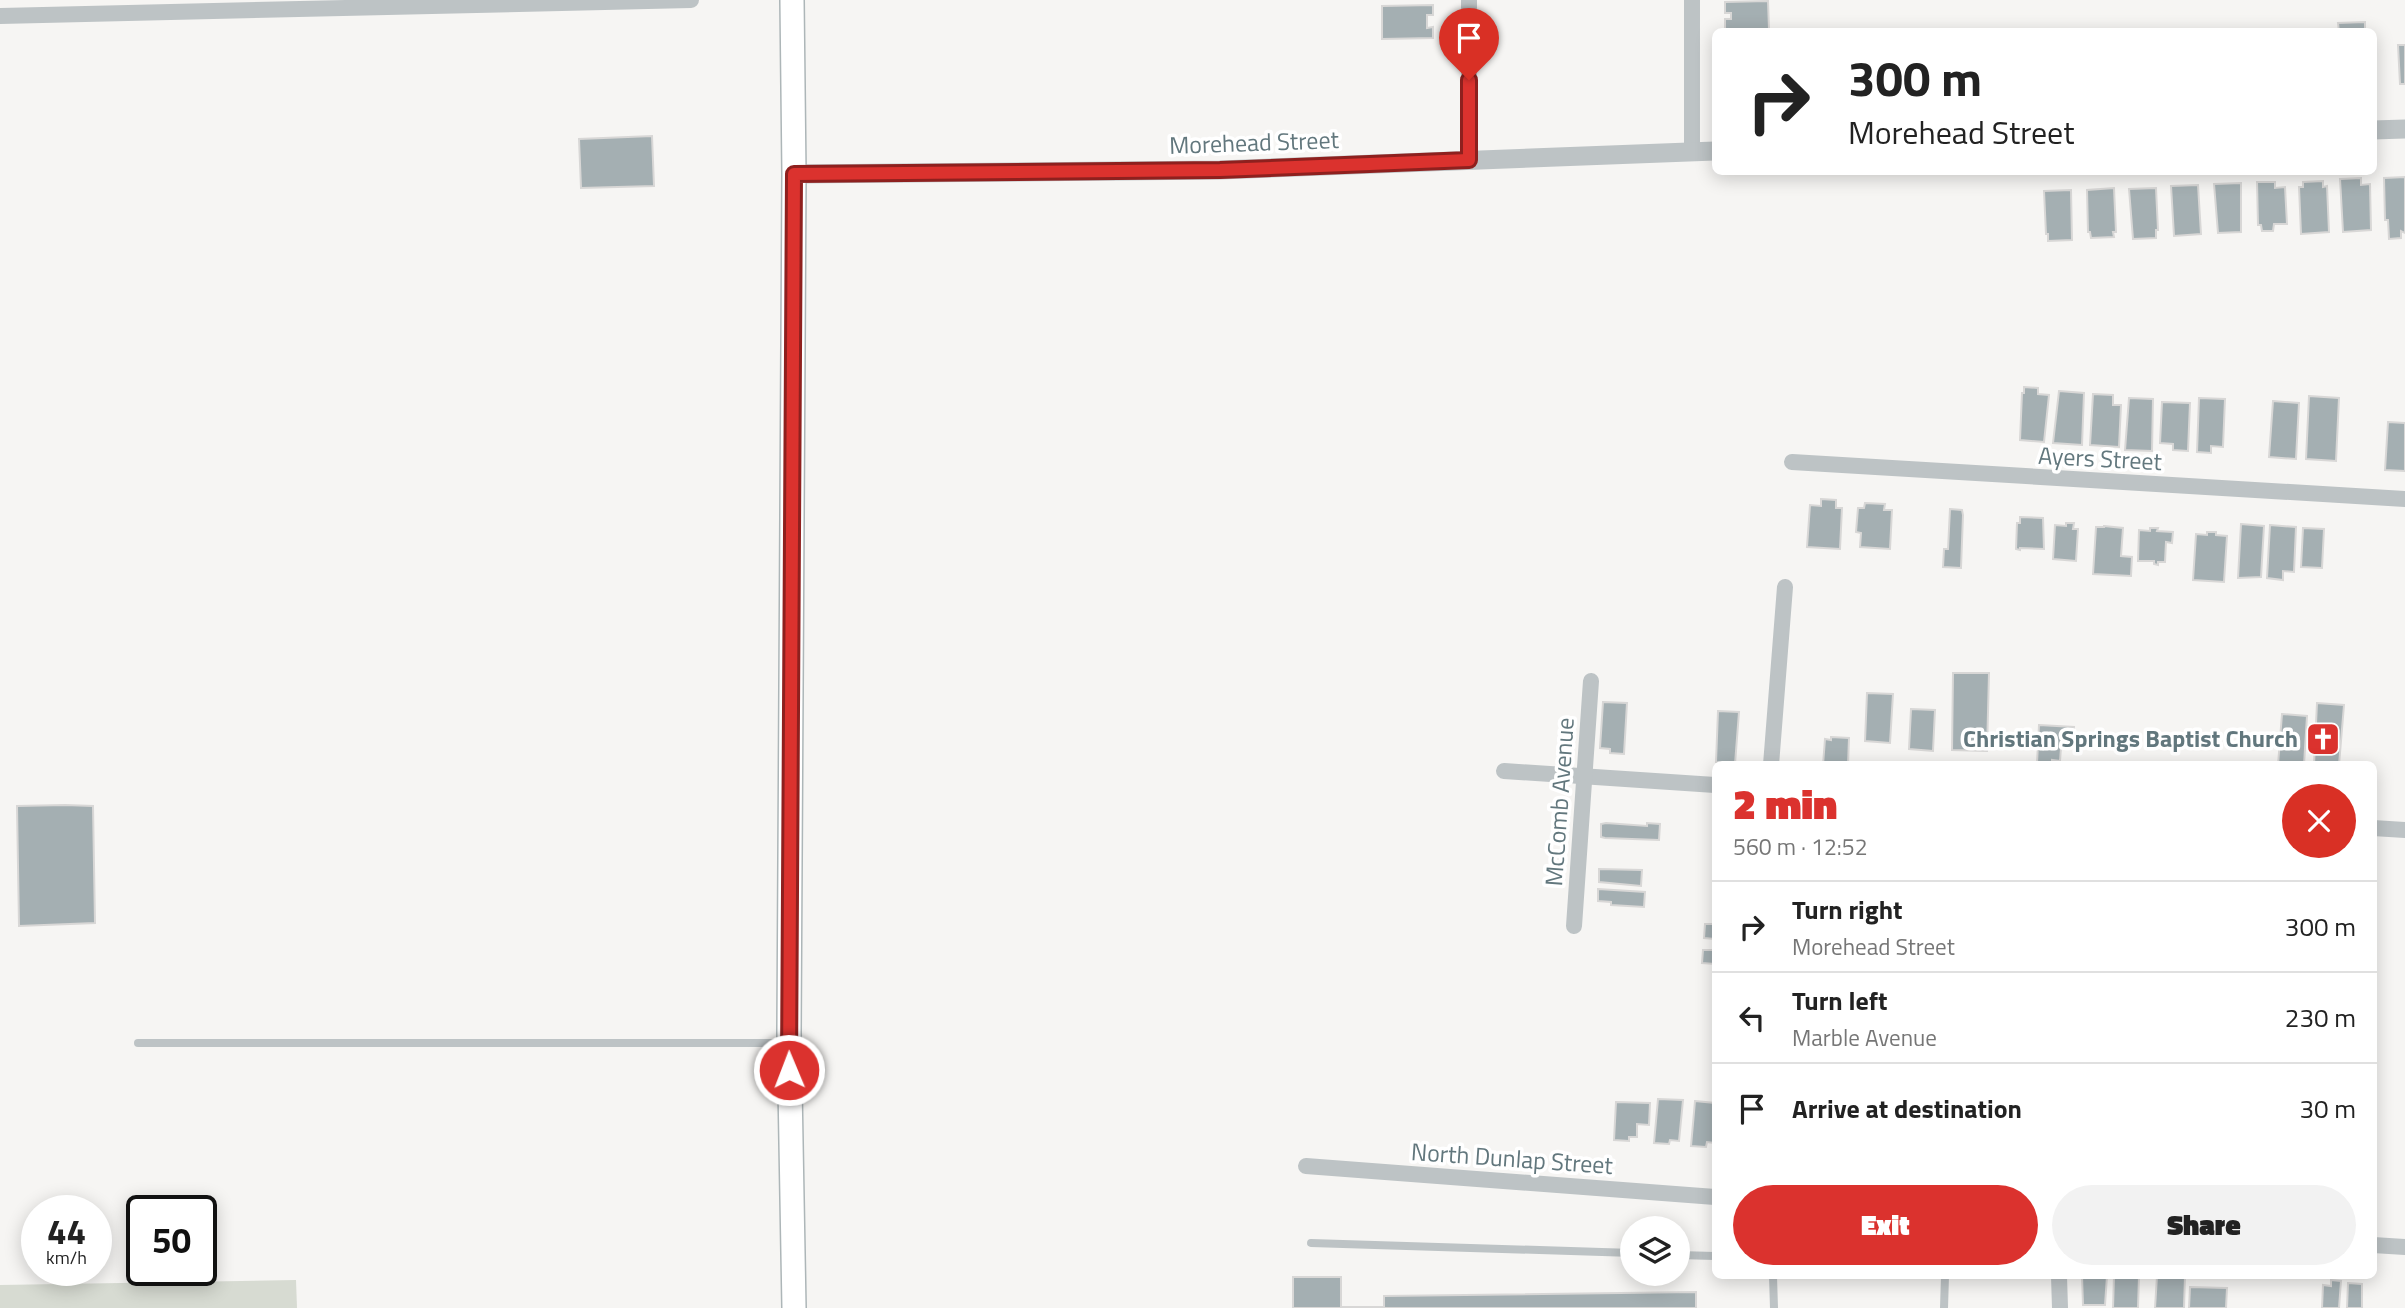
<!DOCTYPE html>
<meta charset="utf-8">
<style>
body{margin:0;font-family:"Titillium Web",sans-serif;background:#f2f2f2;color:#222;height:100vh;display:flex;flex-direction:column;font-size:26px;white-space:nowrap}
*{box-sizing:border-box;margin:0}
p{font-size:23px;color:#767676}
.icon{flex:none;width:38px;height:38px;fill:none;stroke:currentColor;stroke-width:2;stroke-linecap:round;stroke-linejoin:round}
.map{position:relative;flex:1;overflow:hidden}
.drawer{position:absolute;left:1712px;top:761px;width:665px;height:518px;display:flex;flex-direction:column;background:#fff;border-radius:10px;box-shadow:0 4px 18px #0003}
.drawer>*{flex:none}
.banner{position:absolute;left:1712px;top:28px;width:665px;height:147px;border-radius:10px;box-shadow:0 4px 18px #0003;background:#fff;color:#222;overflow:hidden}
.tools{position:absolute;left:1620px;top:1216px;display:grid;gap:14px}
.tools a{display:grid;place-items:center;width:70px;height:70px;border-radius:50%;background:#fff;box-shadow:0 4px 18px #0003;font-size:35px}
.speed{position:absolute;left:21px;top:1195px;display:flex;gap:14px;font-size:35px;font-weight:700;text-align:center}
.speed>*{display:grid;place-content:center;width:91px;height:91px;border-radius:50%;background:#fff;box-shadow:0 4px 18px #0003;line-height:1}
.speed small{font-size:18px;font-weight:400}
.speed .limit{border:4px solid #111;border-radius:10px;background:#fff;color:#111}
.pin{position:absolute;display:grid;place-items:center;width:60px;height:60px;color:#fff;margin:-72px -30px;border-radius:50% 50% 50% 0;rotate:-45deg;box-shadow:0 0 7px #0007}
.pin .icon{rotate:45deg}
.me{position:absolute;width:77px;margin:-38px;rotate:359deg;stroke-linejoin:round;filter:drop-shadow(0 0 5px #0008)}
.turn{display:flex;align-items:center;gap:24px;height:147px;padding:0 21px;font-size:32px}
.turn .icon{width:91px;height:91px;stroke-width:2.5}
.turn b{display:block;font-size:49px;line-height:60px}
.round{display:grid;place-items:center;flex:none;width:74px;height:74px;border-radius:37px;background:#f2f2f2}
.summary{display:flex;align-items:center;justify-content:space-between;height:119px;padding:0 21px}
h1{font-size:42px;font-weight:800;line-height:52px;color:#db322e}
.cta{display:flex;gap:14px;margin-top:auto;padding:14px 21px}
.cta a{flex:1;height:80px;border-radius:42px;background:#db322e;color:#fff;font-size:28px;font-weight:800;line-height:80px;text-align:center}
.cta a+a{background:#f2f2f2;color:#222}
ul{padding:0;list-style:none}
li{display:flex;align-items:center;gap:21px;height:91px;padding:0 21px;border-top:2px solid #e0e0e0}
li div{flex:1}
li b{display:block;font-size:26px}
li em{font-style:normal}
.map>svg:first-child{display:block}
.green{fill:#d7dbd2}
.building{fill:#a4afb2;stroke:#d8d7d6;stroke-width:2}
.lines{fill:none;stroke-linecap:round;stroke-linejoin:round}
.secondary-casing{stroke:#adb6b8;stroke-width:26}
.service{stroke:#bdc3c5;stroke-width:8}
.minor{stroke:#bdc3c5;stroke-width:16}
.tertiary{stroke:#bdc3c5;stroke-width:19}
.secondary{stroke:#fff;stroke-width:23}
.route-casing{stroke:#8e201e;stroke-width:18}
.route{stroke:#db322e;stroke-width:12}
.labels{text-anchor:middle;stroke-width:7;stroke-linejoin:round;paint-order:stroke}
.street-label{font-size:24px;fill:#62777d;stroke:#fff}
.poi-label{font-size:24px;font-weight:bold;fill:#62777d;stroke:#fff;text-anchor:end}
</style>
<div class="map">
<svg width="2405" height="1308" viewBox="0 0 2405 1308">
<rect width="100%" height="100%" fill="#f6f5f3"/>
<path class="green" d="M296,1280L297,1308H0V1285Z"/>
<g class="building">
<path d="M1768,1L1769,29L1725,30V19H1731V13H1725V2Z"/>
<path d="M1433,5V15H1427V28L1433,27V38L1382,39V6Z"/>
<path d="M2365,22V32H2339L2338,23Z"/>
<path d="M2398,45H2405V84H2400Z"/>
<path d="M652,136L654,186L581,188L579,139Z"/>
<path d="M2405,177V233L2401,231V238L2389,239L2388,220H2385L2384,178Z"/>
<path d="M2361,178V185L2370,184L2371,230L2343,232L2340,179Z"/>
<path d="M2323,181V187L2327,186L2329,232L2301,234L2299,187H2303V182Z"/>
<path d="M2257,182H2275V188L2285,187L2287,224H2274L2273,231H2262L2261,225H2258Z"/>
<path d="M2241,183V232L2218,233L2214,184Z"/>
<path d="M2198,185L2201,234L2174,236L2171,186Z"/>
<path d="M2114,188L2116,232H2113L2114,237L2091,238L2090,232H2088L2087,190Z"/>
<path d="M2156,188L2158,230H2156V238L2133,239L2129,189Z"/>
<path d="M2071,190L2072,240L2048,241V234H2046L2044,191Z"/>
<path d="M2024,387L2038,388V394L2049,395L2044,442L2020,440L2022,393H2024Z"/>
<path d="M2059,391L2084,393L2082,445L2053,443Z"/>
<path d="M2093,394L2113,395V405H2121L2119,447L2090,445Z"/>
<path d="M2309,396L2339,398L2336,461L2306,459Z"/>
<path d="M2129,398L2153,399L2152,451L2125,450Z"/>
<path d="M2199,398L2225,399L2223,447L2211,446V453L2197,452Z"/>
<path d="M2273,401L2299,403L2296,459L2269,457Z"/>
<path d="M2162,402L2190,403L2188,451L2173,450V444L2160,443Z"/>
<path d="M2388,422L2405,423V471L2385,470Z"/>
<path d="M1821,499L1836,500V508H1842L1840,549L1807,547L1810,505L1821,506Z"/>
<path d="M1865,503L1885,504L1884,510H1892L1890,549L1860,547L1861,533L1856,532L1858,508H1864Z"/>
<path d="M1950,509L1962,510L1963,515L1961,568L1943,567L1944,549H1948Z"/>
<path d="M2020,517L2043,518L2044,549L2020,548V550L2016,549L2017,523H2020Z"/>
<path d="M2066,523H2074L2073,529H2078L2076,561L2053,559L2055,525L2066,526Z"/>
<path d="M2241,524L2264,526L2261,577L2238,578Z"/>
<path d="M2270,525L2296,527L2294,572L2283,571V580L2267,578Z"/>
<path d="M2104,526L2123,528L2121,556L2132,557L2131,576L2093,574L2096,527H2104Z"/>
<path d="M2150,528H2158L2157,531L2173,532L2172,543L2166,542L2165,562H2158V565L2154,564V561H2138L2139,530L2150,531Z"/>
<path d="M2303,528L2324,529L2322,568L2301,567Z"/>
<path d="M2207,532H2216V535L2227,536L2224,582L2193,580L2196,534L2207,535Z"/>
<path d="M1953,673H1989L1987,751L1952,750Z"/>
<path d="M1867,693L1893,694L1890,743L1865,741Z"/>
<path d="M1603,702L1627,703L1624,754L1610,753V749L1600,748Z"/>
<path d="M2317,703L2344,705L2339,765H2314Z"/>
<path d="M1911,709L1935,710L1933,751L1909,749Z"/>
<path d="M1718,711L1739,712L1735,764L1716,762Z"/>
<path d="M2282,714L2307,716L2304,765H2278Z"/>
<path d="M2039,725L2074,727L2072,748H2061L2060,761L2052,760V764L2037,763Z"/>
<path d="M1831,737L1849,738L1848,765H1823L1825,739L1831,740Z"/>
<path d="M65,805L93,806L95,923L19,926L17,806Z"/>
<path d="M1606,823L1647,826V823L1660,824L1659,840L1605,838L1601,837V824Z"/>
<path d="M1599,869L1642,870L1641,886L1599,882Z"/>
<path d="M1598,889L1645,892L1644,907L1611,905V902L1598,901Z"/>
<path d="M1705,924H1715V939L1704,938Z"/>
<path d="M1703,950H1715V964L1702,963Z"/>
<path d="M1658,1099L1683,1100L1679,1141L1670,1140L1669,1144L1654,1143Z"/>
<path d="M1695,1101L1715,1103V1143L1707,1142L1706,1147L1691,1146Z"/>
<path d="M1616,1102L1650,1103L1649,1125L1637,1124V1137H1629V1141L1614,1140Z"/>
<path d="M2082,1276H2107L2105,1305H2083Z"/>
<path d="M2114,1276H2139L2138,1308H2113Z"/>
<path d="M2157,1276H2185L2184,1308H2155Z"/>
<path d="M1293,1277H1341V1307H1384V1296L1696,1292V1308H1293Z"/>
<path d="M2331,1280L2341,1281L2339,1308H2322L2323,1285L2331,1286Z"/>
<path d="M2348,1283L2362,1284V1308H2347Z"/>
<path d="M2190,1287L2227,1288L2226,1308H2189Z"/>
</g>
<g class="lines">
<g class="secondary-casing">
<path id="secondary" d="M792,0L794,174L789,1032L794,1308"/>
</g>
<g class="service">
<path d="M138,1043H786"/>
<path d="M1311,1243L1633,1253"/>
<path d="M1678,1255L1715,1256"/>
<path d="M1773,1276L1774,1308"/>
<path d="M1944,1308L1945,1276"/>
</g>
<g class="minor">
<path d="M0,16L691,0"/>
<path d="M1692,152V0"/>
<path d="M1469,160V0"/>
<path d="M1792,462L2405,499"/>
<path d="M1771,765L1785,587"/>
<path d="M1504,771L1715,785"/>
<path d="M2373,828L2405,830"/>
<path d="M1574,926L1591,681"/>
<path d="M1306,1166L1715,1197"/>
<path d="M2373,1245L2405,1247"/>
<path d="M2059,1276L2060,1308"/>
</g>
<g class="tertiary">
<path d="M2373,130L2405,129"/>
<path d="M794,174L1220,170L1715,151"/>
</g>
<use href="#secondary" class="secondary"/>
</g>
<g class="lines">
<g class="route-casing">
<path id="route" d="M789,1070L794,174L1220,170L1469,160V80"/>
</g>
<use href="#route" class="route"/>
</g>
<defs>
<g id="church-square" transform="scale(1.75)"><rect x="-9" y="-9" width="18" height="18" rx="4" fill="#db322e" stroke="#fff"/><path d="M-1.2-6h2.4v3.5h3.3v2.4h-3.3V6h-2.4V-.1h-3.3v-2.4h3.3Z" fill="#fff"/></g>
</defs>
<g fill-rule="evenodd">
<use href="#church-square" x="2323" y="739"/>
</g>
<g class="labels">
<g class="street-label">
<text transform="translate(1254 143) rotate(-2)" y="8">Morehead Street</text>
<text transform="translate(2100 459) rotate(3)" y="8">Ayers Street</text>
<text transform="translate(1560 802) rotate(-86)" y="8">McComb Avenue</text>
<text transform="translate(1512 1159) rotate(4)" y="8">North Dunlap Street</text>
</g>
<g class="poi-label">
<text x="2298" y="747">Christian Springs Baptist Church</text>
</g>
</g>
</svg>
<div class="tools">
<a><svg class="icon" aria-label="layers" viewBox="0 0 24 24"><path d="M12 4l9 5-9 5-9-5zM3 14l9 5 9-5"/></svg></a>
</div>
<div class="speed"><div>44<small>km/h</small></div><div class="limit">50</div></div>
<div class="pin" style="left:1469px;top:80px;background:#d93025"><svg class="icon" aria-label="arrive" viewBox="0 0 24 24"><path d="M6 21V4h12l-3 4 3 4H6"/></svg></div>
<svg class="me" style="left:789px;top:1070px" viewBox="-20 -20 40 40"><circle r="17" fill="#db322e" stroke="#fff" stroke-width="3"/><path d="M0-11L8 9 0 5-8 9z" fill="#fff"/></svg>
<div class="banner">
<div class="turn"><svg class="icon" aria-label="right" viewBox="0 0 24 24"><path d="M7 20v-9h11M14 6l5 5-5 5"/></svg><div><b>300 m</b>Morehead Street</div></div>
</div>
<section class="drawer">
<div class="summary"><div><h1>2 min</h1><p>560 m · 12:52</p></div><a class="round" style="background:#d93025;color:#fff"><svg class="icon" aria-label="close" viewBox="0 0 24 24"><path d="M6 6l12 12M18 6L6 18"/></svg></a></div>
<ul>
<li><svg class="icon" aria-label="right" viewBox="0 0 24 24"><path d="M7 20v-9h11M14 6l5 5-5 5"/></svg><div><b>Turn right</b><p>Morehead Street</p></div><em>300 m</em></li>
<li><svg class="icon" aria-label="left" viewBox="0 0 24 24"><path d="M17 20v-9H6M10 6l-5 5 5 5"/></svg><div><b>Turn left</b><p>Marble Avenue</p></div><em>230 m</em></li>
<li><svg class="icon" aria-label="arrive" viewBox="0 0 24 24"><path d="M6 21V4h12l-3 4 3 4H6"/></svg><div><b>Arrive at destination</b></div><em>30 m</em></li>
</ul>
<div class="cta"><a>Exit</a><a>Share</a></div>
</section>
</div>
